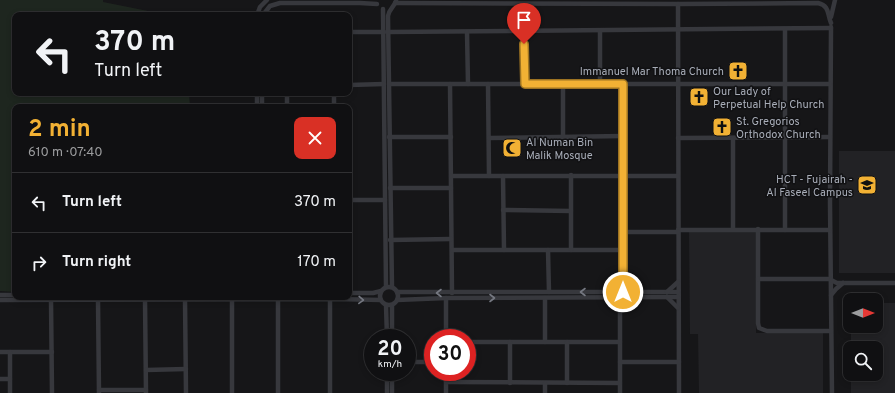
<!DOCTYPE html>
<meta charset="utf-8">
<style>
body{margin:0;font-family:Overpass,sans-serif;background:#1e1e20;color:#f1f3f6;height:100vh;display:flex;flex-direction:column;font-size:15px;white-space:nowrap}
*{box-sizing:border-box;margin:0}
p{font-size:13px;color:#9c9d9f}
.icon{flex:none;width:22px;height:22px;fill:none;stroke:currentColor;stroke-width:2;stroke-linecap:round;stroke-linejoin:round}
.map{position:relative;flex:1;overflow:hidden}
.panel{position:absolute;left:12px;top:104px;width:340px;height:196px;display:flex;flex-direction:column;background:#101012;border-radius:8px;box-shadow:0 2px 6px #0003,0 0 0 1px #303032}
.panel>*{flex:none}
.top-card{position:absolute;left:12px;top:12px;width:340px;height:84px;border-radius:8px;box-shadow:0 2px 6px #0003,0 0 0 1px #303032;background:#101012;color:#f1f3f6;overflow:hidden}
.needle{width:26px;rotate:90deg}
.tools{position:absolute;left:843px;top:293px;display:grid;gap:8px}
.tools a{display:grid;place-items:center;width:40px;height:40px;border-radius:8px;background:#101012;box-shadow:0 2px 6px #0003,0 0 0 1px #303032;font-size:20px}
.speed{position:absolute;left:364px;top:329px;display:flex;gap:8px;font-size:20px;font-weight:700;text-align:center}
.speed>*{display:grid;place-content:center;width:52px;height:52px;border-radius:50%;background:#101012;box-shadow:0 2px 6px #0003,0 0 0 1px #303032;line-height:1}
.speed small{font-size:10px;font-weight:400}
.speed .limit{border:6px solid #d22;background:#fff;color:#111}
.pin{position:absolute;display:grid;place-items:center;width:34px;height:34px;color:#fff;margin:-41px -17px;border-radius:50% 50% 50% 0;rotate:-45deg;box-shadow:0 0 4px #0007}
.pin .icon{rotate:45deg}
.me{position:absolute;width:44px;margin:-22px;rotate:0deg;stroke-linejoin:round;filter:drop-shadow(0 0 3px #0008)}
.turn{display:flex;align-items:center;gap:14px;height:84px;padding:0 16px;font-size:18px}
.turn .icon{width:52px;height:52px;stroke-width:2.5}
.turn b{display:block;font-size:28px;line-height:34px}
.round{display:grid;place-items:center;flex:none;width:42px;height:42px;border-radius:8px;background:#1e1e20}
.headline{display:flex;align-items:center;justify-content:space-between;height:68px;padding:0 16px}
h1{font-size:24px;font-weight:700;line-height:30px;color:#f2b134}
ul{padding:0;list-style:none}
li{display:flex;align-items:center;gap:12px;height:60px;padding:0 16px;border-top:1px solid #303032}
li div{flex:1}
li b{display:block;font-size:15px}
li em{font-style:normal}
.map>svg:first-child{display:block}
.built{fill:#222225}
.green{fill:#1e261f}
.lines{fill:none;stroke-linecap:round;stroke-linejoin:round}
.minor{stroke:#37383d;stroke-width:4.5}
.oneway{stroke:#757881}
.route-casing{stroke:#9d7322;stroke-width:10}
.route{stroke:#f2b134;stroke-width:7}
.labels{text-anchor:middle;stroke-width:3;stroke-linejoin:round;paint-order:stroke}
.poi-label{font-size:11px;fill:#a8adb8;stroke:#111113;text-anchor:start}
</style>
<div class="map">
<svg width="895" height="393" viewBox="0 0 895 393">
<rect width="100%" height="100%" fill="#161618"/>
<g class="built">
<rect x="839" y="151" width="56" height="122"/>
<path d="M689,232H756V333H823V393H699L698,334H690Z"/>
<path d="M876,303H895V393H851V374H876V348H851V326H876Z"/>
</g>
<path class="green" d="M0,0H103V2L168,15H15V93H189L190,107H15V292L0,291Z"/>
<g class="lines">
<g class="minor">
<path d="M395,3L678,4L818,3C830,6 827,14 831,23"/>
<path d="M678,4L679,393"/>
<path d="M383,9L386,287"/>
<path d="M257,15L260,7L267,0"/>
<path d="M263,15L270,6L280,3H360L377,4"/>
<path d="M831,17L835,0"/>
<path d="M831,27L830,203L832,393"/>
<path d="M785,29V230"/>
<path d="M524,31L525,84"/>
<path d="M600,31V84"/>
<path d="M349,32H384"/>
<path d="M388,32L831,28"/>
<path d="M467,32L468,84"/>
<path d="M389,84H830"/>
<path d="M450,84L452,293"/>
<path d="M488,84L489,176"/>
<path d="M623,84V292"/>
<path d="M349,85L384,84"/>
<path d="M257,93V107"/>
<path d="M262,93V107"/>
<path d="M287,93V107"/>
<path d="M334,93V107"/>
<path d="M389,137H451"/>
<path d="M563,137V84"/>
<path d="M489,138L623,136"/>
<path d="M678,138L830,137"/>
<path d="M733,138V229"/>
<path d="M451,176H678"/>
<path d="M503,176L504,250"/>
<path d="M390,188H451"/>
<path d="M349,200H385"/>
<path d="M503,210L571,211"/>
<path d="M758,229V323L759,328L767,331H831"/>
<path d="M678,230H830"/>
<path d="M623,232H678"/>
<path d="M390,240L451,239"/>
<path d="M452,250H623"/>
<path d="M548,250L549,292"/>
<path d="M571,250V175"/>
<path d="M758,279H831"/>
<path d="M831,280L837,283H895"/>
<circle cx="389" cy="296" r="9"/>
<path d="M392,287L388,16C389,9 394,7 396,1"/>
<path d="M397,292H678"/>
<path d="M667,292L678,282"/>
<path d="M349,293H373L381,291"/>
<path d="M0,295H15"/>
<path d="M831,295L836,289L843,283"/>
<path d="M667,297L678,308"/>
<path d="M446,298V338"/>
<path d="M545,298V342"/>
<path d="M620,298V393"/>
<path d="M145,299L146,393"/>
<path d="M185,299L186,393"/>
<path d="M232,299V393"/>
<path d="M278,299V393"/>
<path d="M0,300L335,299L381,300"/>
<path d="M51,300L52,393"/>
<path d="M98,300L99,393"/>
<path d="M397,300L446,298L678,297"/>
<path d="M386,305L387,338"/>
<path d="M392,338V305"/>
<path d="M467,342H620"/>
<path d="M567,342V383"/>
<path d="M0,352H52"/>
<path d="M10,352V393"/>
<path d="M407,362H433"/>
<path d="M620,362H679"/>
<path d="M146,370L186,369"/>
<path d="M387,372V393"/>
<path d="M392,372V393"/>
<path d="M446,372V393"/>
<path d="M0,379H10"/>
<path d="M446,382L620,383"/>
<path d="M510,383V342"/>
<path d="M99,390H146"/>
<path d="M330,393V299"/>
<path d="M545,393V383"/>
</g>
</g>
<defs><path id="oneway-chevron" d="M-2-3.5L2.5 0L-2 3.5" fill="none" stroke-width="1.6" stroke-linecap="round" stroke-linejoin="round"/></defs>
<g class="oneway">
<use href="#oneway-chevron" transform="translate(583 292) rotate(180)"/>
<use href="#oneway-chevron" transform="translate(439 293) rotate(-180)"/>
<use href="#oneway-chevron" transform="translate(492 298)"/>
<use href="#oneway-chevron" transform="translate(361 300) rotate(2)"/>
</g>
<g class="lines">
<g class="route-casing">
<path id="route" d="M524,44L525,84H623V292"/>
</g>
<use href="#route" class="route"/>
</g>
<defs>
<g id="church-square" transform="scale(1)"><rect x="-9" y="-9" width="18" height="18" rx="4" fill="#f2b134" stroke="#111113"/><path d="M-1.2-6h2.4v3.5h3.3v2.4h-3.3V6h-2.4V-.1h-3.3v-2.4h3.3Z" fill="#111"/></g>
<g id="mosque-square" transform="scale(1)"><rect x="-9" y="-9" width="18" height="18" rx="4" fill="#f2b134" stroke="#111113"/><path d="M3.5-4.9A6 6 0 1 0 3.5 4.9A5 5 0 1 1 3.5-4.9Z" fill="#111"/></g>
<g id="university-square" transform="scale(1)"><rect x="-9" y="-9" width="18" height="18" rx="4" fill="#f2b134" stroke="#111113"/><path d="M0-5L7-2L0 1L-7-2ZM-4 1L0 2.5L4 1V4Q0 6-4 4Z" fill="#111"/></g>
</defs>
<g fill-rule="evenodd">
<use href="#church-square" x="738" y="71"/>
<use href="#church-square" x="699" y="97"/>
<use href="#church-square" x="722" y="127"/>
<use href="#mosque-square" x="512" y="148"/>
<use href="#university-square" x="867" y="185"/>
</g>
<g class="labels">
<g class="poi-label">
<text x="724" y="75" text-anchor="end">Immanuel Mar Thoma Church</text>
<text x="713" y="95">Our Lady of<tspan x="713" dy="13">Perpetual Help Church</tspan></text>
<text x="736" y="125">St. Gregorios<tspan x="736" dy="13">Orthodox Church</tspan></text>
<text x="526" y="146">Al Numan Bin<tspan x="526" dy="13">Malik Mosque</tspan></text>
<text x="853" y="183" text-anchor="end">HCT - Fujairah -<tspan x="853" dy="13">Al Faseel Campus</tspan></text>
</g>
</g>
</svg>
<div class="tools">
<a><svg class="needle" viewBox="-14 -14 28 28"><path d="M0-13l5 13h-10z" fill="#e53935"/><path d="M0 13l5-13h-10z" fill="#9c9d9f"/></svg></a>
<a><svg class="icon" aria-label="search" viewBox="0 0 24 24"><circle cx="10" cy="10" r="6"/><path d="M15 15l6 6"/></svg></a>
</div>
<div class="speed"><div>20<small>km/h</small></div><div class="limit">30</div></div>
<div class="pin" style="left:524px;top:44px;background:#d93025"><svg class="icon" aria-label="arrive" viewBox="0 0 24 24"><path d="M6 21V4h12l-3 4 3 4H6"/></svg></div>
<svg class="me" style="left:623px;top:292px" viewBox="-20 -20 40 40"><circle r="17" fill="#f2b134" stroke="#fff" stroke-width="3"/><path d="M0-11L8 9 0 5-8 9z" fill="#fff"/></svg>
<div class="top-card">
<div class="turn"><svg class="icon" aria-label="left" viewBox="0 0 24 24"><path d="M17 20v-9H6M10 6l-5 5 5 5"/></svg><div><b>370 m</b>Turn left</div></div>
</div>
<section class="panel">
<div class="headline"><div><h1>2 min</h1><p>610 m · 07:40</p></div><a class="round" style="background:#d93025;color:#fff"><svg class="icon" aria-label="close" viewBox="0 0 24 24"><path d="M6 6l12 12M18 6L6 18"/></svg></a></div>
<ul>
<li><svg class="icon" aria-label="left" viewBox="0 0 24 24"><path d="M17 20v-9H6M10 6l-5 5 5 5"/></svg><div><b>Turn left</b></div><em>370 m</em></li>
<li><svg class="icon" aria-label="right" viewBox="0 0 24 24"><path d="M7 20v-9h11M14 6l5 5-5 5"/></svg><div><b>Turn right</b></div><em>170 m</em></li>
</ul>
</section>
</div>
